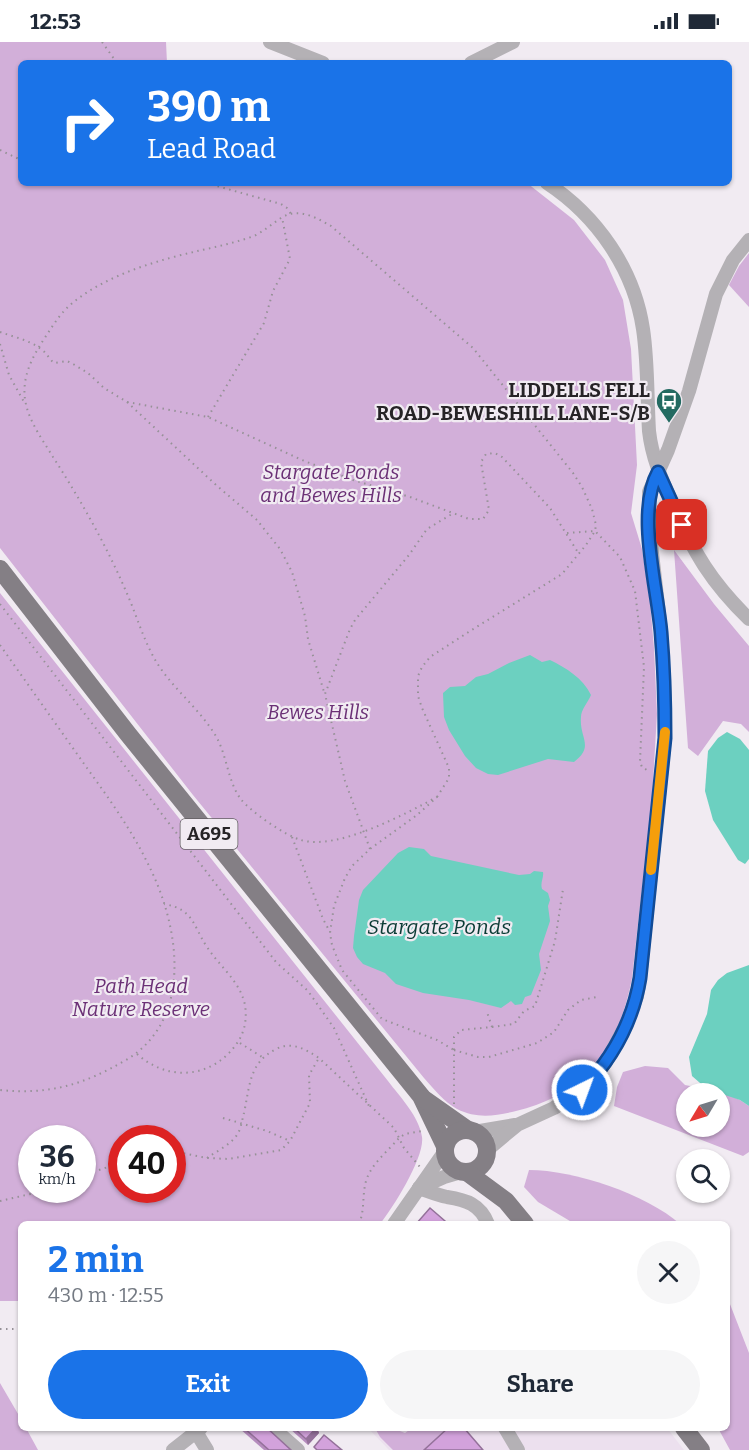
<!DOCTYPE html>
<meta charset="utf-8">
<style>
body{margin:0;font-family:Bitter,serif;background:#f6f6f7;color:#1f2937;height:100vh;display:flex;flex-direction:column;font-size:22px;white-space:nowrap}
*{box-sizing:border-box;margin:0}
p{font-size:20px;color:#747a83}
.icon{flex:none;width:33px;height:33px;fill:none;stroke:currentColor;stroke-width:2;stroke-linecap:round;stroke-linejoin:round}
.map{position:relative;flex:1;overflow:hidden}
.sheet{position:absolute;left:18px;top:1179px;width:712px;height:210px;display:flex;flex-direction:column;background:#fff;border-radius:9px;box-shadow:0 2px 4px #0004}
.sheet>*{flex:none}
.hud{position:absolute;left:18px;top:18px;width:714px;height:126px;border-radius:9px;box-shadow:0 2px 4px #0004;background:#1a73e8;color:#fff;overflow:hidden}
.needle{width:39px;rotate:232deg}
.controls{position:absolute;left:676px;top:1041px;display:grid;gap:12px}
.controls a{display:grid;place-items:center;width:54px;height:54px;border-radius:50%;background:#fff;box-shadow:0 2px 4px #0004;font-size:30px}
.speed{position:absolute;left:18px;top:1083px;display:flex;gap:12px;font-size:30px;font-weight:700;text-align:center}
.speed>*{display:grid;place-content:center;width:78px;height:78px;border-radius:50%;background:#fff;box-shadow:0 2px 4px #0004;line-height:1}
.speed small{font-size:15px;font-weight:400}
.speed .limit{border:9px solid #d22;background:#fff;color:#111}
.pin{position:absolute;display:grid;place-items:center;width:51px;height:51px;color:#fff;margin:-26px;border-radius:12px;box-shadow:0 3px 9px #0006}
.me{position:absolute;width:66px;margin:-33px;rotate:42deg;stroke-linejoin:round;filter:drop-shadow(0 0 4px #0008)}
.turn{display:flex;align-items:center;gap:21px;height:126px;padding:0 30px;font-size:27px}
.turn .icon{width:78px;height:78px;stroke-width:2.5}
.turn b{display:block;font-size:42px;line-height:51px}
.round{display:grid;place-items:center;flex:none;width:63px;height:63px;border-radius:32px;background:#f6f6f7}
.overview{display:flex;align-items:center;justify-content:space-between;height:102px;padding:0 30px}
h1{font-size:36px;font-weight:700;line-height:45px;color:#1a73e8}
.action{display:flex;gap:12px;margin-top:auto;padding:12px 30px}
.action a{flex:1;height:69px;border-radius:36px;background:#1a73e8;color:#fff;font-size:24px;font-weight:700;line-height:69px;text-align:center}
.action a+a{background:#f6f6f7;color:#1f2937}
.status{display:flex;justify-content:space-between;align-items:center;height:42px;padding:0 30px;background:#fff;direction:ltr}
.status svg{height:16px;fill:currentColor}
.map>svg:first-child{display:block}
.built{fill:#ece0ee}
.green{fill:#d2afd9;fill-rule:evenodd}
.water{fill:#6cd0c0}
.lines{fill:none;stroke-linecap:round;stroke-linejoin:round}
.path{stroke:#969197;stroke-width:2;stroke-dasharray:1.5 4.5;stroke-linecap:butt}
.minor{stroke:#b4b1b5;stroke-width:14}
.major{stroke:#847f85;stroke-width:18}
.wall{fill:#b58bbd}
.shaded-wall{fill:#94719a}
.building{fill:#d3a2dc;stroke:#94719a;stroke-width:1.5}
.route-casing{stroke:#114b97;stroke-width:15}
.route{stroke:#1a73e8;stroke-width:10}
.slow{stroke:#f59e0b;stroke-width:10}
.labels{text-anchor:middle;stroke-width:4.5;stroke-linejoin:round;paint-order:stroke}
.shield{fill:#f1ebf2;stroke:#635f63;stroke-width:1.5}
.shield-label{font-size:18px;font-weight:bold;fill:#262326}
.poi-label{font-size:20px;font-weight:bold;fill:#262326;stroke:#f1ebf2;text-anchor:end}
.park-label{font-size:20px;font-style:italic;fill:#6b3076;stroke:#f1ebf2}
.water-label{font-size:21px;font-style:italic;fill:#0b3b35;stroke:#f1ebf2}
</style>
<div class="status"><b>12:53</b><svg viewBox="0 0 49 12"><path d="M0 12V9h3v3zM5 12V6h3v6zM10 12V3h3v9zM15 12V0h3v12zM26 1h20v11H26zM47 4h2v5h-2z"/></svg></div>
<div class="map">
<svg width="749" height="1408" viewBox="0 0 749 1408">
<rect width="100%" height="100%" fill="#f1ebf2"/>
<path class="built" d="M368,1386H667L684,1408H389Z"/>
<g class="green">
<path d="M0,0H166L167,21H21V141H527L574,178L605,218L623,258L631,307L637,423L631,471L642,507L650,560L654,606L657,672L652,757L632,936C619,1005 587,1052 516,1069C495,1074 477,1077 457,1067C444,1060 434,1047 424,1036L193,753L0,506Z"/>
<path d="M749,211V265L729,243L739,224Z"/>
<path d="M674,508L714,562L749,604V690L741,682L723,679L698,714L688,706Z"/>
<path d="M0,551L388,1039C400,1055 419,1074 422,1095C425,1115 393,1166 380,1182H21V1259H0ZM32,1096H82V1148H32ZM122,1096H172V1148H122Z"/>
<path d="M645,1024L668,1026L685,1043L725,1051L740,1058L749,1064V1110L743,1114L614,1064L617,1045L623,1030ZM687,1052H720V1084H687Z"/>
<path d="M529,1128C574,1128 646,1152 680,1182H575L538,1160L524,1145Z"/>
<path d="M728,1257L749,1311V1408H730L718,1386H728Z"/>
<path d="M0,1341L21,1377V1386H26L38,1408H0Z"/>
<path d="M375,1386H392L405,1391L412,1386H447L424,1408H393L380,1395Z"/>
</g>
<g class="water">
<path d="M530,613L542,620L550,618C566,626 583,636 591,653C588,660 581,668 581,675C579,696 595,704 574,720L548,717L498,733L488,732L476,726L465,714L449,688L444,675L443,651L450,645L465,644L476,635L488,632L509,621Z"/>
<path d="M727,690L740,697L749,708V817L745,822L738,818L713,778L705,749L708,709L718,696Z"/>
<path d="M409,805L424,807L431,814L519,833L530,832L534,829L543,830C544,836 540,840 542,847L548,851L550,858L548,864L550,879L539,912L541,928L531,953L525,955L522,962L515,963L511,959L501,966L469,958L423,951L396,942L385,931L363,922L357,915L353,906L354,894L359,858L363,848L398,811Z"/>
<path d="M749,923V1064L740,1058L707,1047L692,1034L689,1015L707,972L711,948L718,938L727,931Z"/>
</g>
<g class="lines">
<g class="path">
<path d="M102,0L117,21"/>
<path d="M0,108L21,118"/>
<path d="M206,141L281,162L287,166L291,172"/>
<path d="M0,290C14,295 29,298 41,307C47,311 49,317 54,321L67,319L73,322L88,331L104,346L127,360L208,375L302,418L353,438L410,455L469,477H483L489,468L481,420L486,412L495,411L502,415L550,466L579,512"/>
<path d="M0,302L9,333L24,360"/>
<path d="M127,360L216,443L257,478L280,507L292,530L305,574L308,597L324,650"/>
<path d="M208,375L264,281L273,249L290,217L282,175"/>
<path d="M567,491L595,489L620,515L635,549L644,625L640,720L642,725L650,730"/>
<path d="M0,562L276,920L308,949L334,986L369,1064"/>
<path d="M0,603C29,644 58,685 87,726C110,758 133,790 150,826C180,887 193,978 126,1018C83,1043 49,1053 0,1048"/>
<path d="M437,755L449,736V726L422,666L418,654V634L422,625L430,615L470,589L562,532L586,503L595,489L596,483L592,467L582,445L573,431L473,306L331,184C315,175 298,165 281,176C272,182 264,189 254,194C237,200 220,204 202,208C158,218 105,233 70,263C59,273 52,285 44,297C35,311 27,325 25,341C21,369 39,392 53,415C80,457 105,501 125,547C136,571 143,598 157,621C174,648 201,668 217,696C227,715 228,739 240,756C249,769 286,794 301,798C337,809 405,772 437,755L417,773L370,807L352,824L345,836L334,864L330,891L332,903L342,928L382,977L437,998L454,1008"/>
<path d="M292,795L323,877L330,890"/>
<path d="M370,807L345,739L325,652L350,587L355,578L409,513L427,487L452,472"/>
<path d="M492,985L514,982L524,969L535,964L555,899L563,847"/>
<path d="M240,1001L262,1015"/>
<path d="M454,1008V995L461,988L492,985L487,970"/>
<path d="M137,1012C164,1036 201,1038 228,1012C242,998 248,983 245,963C240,939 220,925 207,905C193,884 194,867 164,862"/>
<path d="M454,1062V1008L478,1015H489L537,1001L554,990L568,968L581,958L597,955"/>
<path d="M223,1076L267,1089L290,1099"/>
<path d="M172,1109L207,1116L228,1117L281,1108L290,1099L310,1061L309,1033L319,1016"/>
<path d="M207,1116C217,1109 230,1103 237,1093C241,1087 242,1078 244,1071C250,1043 249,1021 276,1007C292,999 305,1007 319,1016L394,1086L404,1106L420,1125"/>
<path d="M82,1134L122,1120"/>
<path d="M0,1159L48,1148"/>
<path d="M359,1182C365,1168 362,1153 366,1139C371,1122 388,1109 399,1096L405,1092L422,1089"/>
<path d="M0,1287H21"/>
</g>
<g class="minor">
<path d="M270,0L323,21"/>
<path d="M471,21L513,0"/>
<path d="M547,141C597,174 634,227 643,287C648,320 647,355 649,389C652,416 662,438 673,463C694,511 711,540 749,577"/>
<path d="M474,1090L515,1083"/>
<path d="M487,1108L517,1083L554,1066L582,1048L606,1020L627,981L637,954L640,936L665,696V660L661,589L649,485V450L668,408L689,349L716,252L733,218L749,198"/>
<path d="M419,1146C428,1149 437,1153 447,1155C466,1158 480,1162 488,1182"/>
<path d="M419,1146L444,1135L461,1130"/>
<path d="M394,1182L445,1109"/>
<path d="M273,1386L298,1408"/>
<path d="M505,1386L518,1408"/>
<path d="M196,1390L207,1408"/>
<path d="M173,1408L201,1386"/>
</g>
<g class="major">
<path d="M0,527L128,692L421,1054L445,1104"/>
<path d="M424,1057L468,1088"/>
<circle cx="466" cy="1109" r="21"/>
<path d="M468,1131L506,1159L525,1182"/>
<path d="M684,1386L701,1408"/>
</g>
</g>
<g class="wall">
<path d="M239,1386H267L291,1408H264Z"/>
<path d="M289,1386H317L319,1391L308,1403Z"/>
</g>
<path class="shaded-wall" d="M316,1386H317L319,1391L308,1403L306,1397Z"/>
<g class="building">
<path d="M430,1166L445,1179L442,1182H416Z"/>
<path d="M244,1386H267L291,1408H269Z"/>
<path d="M294,1386H316L306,1397Z"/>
<path d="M448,1386H464L483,1408H424Z"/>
<path d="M324,1393L342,1408H317L314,1405Z"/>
</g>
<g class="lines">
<g class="route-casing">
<path id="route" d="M582,1048C612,1017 633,979 640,936L665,696C665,661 664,625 661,590C657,544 636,470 658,430L682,483"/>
</g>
<use href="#route" class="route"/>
<path class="slow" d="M651,828L665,690"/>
</g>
<defs>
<g id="bus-pin" transform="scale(1.35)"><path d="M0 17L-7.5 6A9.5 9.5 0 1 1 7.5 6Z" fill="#236a61" stroke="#f1ebf2"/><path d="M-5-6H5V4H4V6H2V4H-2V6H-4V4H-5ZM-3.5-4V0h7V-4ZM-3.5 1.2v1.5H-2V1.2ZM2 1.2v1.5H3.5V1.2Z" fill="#fff"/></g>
</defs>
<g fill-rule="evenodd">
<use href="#bus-pin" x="669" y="359"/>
</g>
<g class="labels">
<rect class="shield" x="180.5" y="777" width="57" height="30" rx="4.5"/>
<g class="shield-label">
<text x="209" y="798">A695</text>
</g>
<g class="poi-label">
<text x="650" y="355">LIDDELLS FELL<tspan x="650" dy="23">ROAD-BEWESHILL LANE-S/B</tspan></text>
</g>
<g class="park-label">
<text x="331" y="437">Stargate Ponds<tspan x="331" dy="23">and Bewes Hills</tspan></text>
<text x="318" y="677">Bewes Hills</text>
<text x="141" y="951">Path Head<tspan x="141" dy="23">Nature Reserve</tspan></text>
</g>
<g class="water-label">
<text x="439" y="892">Stargate Ponds</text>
</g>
</g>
</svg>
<div class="controls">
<a><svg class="needle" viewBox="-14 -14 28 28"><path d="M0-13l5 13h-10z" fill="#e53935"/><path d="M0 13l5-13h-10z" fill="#747a83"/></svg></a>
<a><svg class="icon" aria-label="search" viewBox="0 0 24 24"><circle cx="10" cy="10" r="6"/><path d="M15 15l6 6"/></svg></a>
</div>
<div class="speed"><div>36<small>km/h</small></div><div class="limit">40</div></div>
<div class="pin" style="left:682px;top:483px;background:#d93025"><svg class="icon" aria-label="arrive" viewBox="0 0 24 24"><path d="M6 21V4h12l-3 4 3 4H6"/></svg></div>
<svg class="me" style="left:582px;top:1048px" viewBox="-20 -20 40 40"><circle r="17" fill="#1a73e8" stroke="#fff" stroke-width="3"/><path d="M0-11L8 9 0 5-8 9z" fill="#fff"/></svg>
<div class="hud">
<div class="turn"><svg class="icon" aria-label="right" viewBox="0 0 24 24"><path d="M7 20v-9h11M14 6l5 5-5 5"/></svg><div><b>390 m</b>Lead Road</div></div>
</div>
<section class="sheet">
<div class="overview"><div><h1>2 min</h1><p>430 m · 12:55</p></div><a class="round"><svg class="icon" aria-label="close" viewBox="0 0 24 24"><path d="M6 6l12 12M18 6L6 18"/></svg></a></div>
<div class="action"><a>Exit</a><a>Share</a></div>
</section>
</div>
